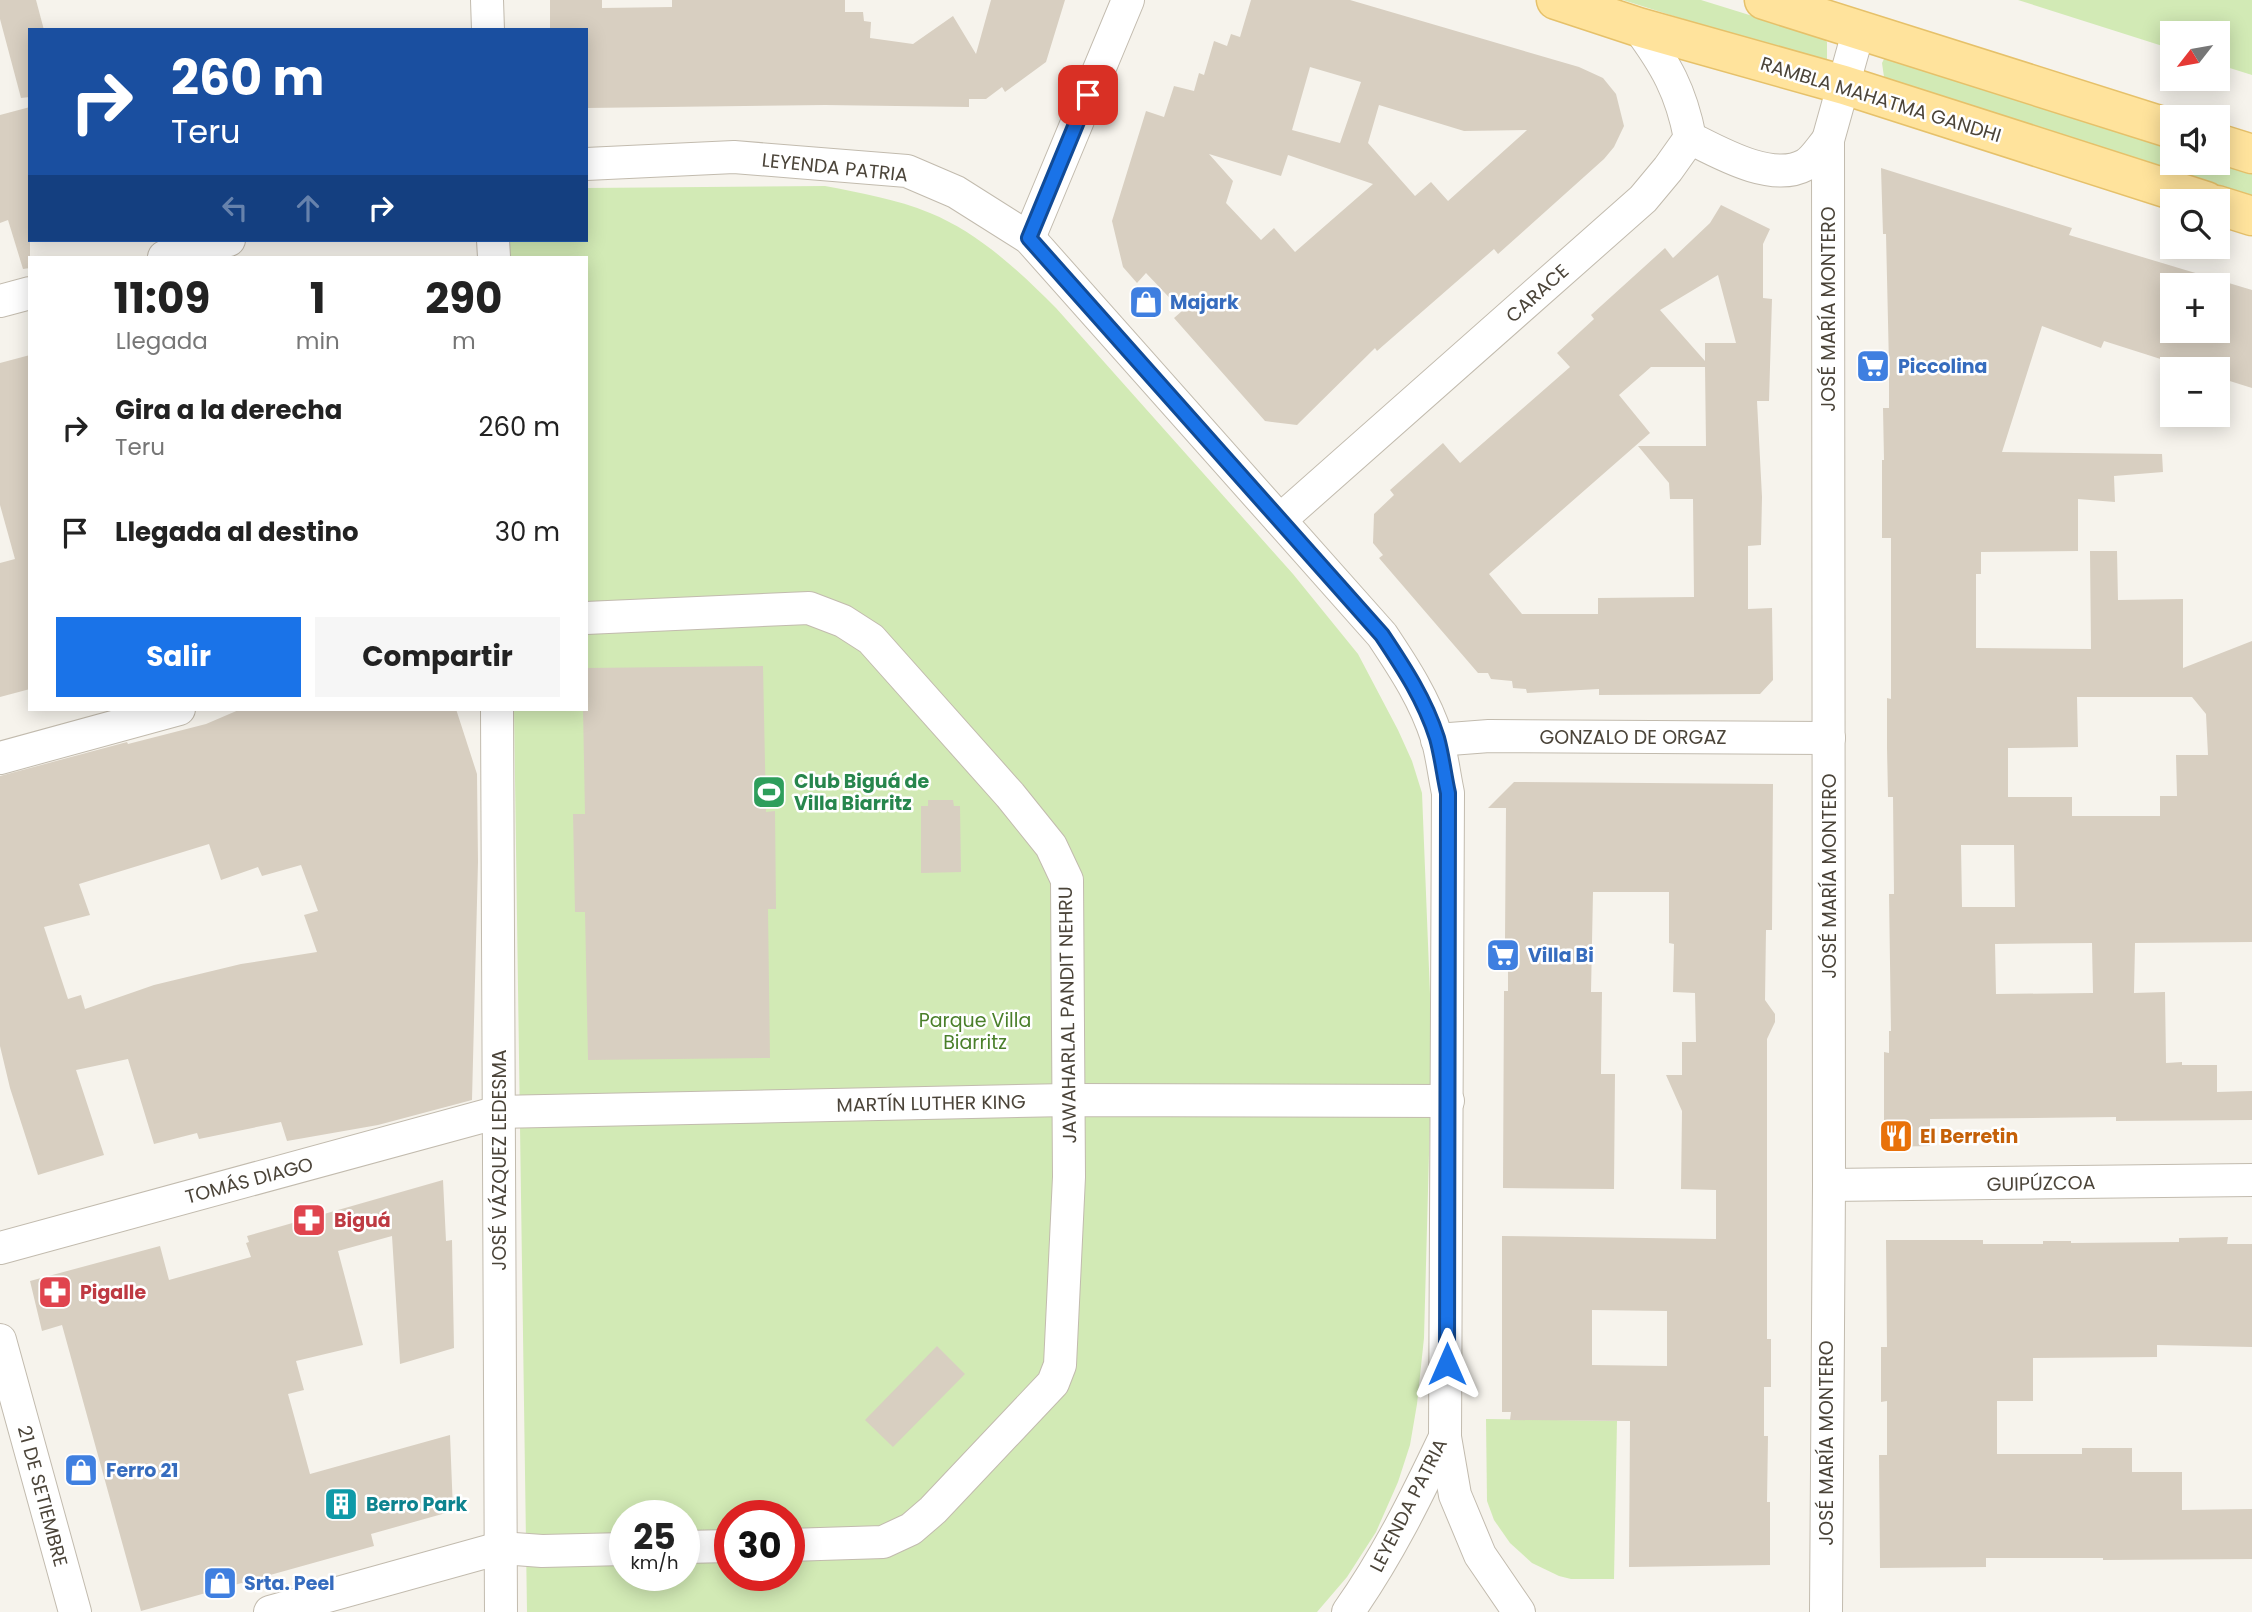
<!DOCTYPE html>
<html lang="es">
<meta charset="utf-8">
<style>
body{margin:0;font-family:Poppins,sans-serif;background:#f6f6f6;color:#222;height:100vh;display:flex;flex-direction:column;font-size:26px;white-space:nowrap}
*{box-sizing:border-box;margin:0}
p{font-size:23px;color:#767676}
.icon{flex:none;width:38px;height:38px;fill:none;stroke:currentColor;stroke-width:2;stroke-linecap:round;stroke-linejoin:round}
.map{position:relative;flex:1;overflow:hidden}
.side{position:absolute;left:28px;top:256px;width:560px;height:455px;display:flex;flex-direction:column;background:#fff;border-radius:0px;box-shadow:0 4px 18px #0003}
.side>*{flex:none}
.guide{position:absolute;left:28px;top:28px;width:560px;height:214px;border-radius:0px;box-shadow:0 4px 18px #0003;background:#1a4fa0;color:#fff;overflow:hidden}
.needle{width:46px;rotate:239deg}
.fabs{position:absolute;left:2160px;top:21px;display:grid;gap:14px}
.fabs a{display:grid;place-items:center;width:70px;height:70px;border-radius:0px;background:#fff;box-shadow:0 4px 18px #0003;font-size:35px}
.speed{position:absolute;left:609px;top:1500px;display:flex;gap:14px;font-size:35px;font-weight:700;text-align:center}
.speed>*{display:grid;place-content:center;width:91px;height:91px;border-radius:50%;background:#fff;box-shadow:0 4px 18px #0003;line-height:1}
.speed small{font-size:18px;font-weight:400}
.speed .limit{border:10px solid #d22;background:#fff;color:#111}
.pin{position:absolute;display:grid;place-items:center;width:60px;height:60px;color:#fff;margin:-30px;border-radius:14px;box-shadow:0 4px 10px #0006}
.me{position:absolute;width:77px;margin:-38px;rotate:0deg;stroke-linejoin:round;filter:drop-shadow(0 0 5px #0008)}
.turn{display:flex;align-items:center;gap:24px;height:147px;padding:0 28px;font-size:32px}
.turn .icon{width:91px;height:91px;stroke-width:2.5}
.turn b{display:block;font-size:49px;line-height:60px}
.lanes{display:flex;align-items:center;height:66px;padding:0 28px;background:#0003;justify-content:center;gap:35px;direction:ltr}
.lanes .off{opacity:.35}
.eta{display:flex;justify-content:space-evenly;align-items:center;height:119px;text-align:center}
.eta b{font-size:42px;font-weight:700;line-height:49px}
.primary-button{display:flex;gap:14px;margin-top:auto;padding:14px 28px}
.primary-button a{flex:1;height:80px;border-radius:0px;background:#1a73e8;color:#fff;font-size:28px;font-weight:700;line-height:80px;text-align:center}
.primary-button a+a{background:#f6f6f6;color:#222}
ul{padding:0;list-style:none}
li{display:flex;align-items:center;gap:21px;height:105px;padding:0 28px}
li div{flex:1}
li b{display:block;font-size:26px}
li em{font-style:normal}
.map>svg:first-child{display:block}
.green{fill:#d2eab5;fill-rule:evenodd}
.building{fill:#d8cfc1;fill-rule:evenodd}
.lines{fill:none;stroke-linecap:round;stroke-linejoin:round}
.minor-casing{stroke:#c2bbae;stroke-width:34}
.major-casing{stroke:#e6c16a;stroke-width:41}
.minor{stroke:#fff;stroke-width:32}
.major{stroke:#ffe39c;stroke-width:38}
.route-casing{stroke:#114b97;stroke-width:18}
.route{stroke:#1a73e8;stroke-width:12}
.labels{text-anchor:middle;stroke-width:5;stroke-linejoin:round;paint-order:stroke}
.street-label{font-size:19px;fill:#4b4439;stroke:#fff}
.shop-label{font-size:19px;font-weight:bold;fill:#366cbe;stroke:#fff;text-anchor:start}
.leisure-label{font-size:19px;font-weight:bold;fill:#27864d;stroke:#fff;text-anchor:start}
.park-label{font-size:19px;fill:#4a7f2a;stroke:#fff}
.food-label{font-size:19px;font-weight:bold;fill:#c56008;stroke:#fff;text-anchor:start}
.health-label{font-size:19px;font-weight:bold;fill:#be3a42;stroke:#fff;text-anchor:start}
.culture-label{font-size:19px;font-weight:bold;fill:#0d838f;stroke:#fff;text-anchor:start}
</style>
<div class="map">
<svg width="2252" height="1612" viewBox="0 0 2252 1612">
<rect width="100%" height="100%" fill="#f6f3ec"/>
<g class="green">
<path d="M1623,0H1701L1824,38L1827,42V60L1819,62Z"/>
<path d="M2018,0H2252V75L2217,64V33H2172V49Z"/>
<path d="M1885,57L2172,146V163H2217L2252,171V197L1891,84L1884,77L1882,63Z"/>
<path d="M825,186C861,193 896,199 930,213C979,233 1019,271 1056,308L1293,574L1358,654L1398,730L1412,761L1422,793L1432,1044L1424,1338L1417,1404L1410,1445L1398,1482L1376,1532L1347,1577L1317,1612H527L514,709H586V257H510V240H586V188ZM625,1516H684V1575H625ZM730,1516H789V1575H730Z"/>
<path d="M1486,1419L1617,1421L1614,1579H1571L1559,1576L1532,1563L1510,1543L1494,1520L1487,1501Z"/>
</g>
<g class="building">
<path d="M0,0H36L44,30H30V97L21,98L0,19Z"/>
<path d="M550,0H602V8L672,7V0H845V12H863L864,21L871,22L870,38L913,44L953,16L976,54L991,0H1065L1046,62L1005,92L1002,87L986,99H969V107L825,105L586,108V30H550Z"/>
<path d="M1251,0H1350L1579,67L1603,78L1616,94L1624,126L1614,147L1604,159L1498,254L1494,249L1377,351L1375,348L1297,425L1265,421L1174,318L1182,311L1146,273L1137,283L1123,267L1112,221L1146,111L1164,117L1174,86L1194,91L1199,73L1204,75L1214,41L1227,46L1231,34L1240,37ZM1310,67L1361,82L1340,143L1292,130ZM1379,105L1464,131L1527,130L1448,201L1431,182L1415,196L1368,143ZM1209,154L1281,176L1288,155L1373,184L1295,252L1274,228L1261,240L1226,203L1233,181Z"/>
<path d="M30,107V268L23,269L8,220L0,223V115Z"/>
<path d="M1881,168L2072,228L2069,235L2252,290V388L2217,377V369H2192L2104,341L2101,348L2042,326L2002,452L2162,454L2163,472L2114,476L2115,502L2078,499V551L1981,552V574H1976V648L2091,649L2090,551H2117L2118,600L2183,599V668L2252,641V942L2135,943L2134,993L2165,992L2166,1063L2182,1062V1065H2217V1092L2252,1091V1120L2116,1121V1117L1930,1119V1146L1884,1147V1052L1889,1053V1031H1891L1889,894H1894L1893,797H1888L1887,748V698L1891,699V538H1882V460H1884L1883,408H1889V365L1886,234H1883ZM2172,285H2217V331H2172ZM2077,697H2192L2206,714L2208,755H2176L2177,796H2160V816H2072V797H2008V748L2078,747ZM1961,845H2014L2015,907H1962ZM2092,943L2093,993L1996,994L1995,944Z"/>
<path d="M1721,205L1770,229L1763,244V298L1772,299L1769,401H1757L1762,497L1761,545L1748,546V609L1772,608L1773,680L1760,694L1599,695V689L1527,693L1526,689L1513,688L1512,681L1491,679L1488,673H1478L1379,558L1383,555L1373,543L1374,514L1394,495L1390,490L1443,443L1460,463L1570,367L1557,353L1594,319L1591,315L1665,248L1673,258L1710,223ZM1718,275L1736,343H1705V361L1660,310ZM1651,367H1705L1706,446H1638L1669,483L1670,499H1693L1694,597L1598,598V614H1522L1489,574L1650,433L1619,395Z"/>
<path d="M30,355V689L0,697V563L15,559L0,505V363Z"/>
<path d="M763,666L766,812L775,811L776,909H768L770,1058L588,1060L585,912H575L573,814H585L583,709H586V668Z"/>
<path d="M241,709H456L477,774L478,862L472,1100L378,1125L287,1141L281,1122L199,1139L197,1133L154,1144L128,1059L76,1070L104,1155L38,1175L10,1088L0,1046V776L127,742L128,744L206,724ZM209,844L221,880L258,867L262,876L301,865L318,911L304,915L317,952L241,964L154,985L85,1009L81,995L68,999L44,927L90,915L79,884Z"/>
<path d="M1514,782L1773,784L1772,930H1766L1765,1000L1775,1014V1022L1767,1039V1339H1771V1387H1764V1436H1768L1767,1502H1770V1565L1629,1567L1630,1421L1510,1420L1511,1412H1502V1236L1716,1239V1190L1681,1189L1682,1111L1666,1075H1682V1042H1696L1695,993L1673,992L1674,944L1669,943V892H1593L1591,992H1602L1601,1074H1615L1614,1189L1503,1188L1504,991H1508V939H1505L1506,808H1488ZM1592,1310L1667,1311V1366L1592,1365Z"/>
<path d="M928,800H953L954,806H960L961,872L921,873V806H928Z"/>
<path d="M443,1180L446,1241L452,1240L454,1348L400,1364L392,1236L338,1251L363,1345L296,1361L304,1390L288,1394L310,1474L450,1435L453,1511L371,1534L374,1546L141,1611L62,1325L42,1331L30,1281L160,1246L169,1280L251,1257L246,1243L249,1242L247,1236Z"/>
<path d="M2228,1237L2227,1244H2252V1347L2157,1345V1357L2033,1358V1401H1997V1454H2082V1448H2132V1472H2182V1510L2252,1509V1559L2103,1560V1558H1986V1567L1880,1568L1879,1455H1887V1401L1881,1402V1347H1887L1886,1240H1983V1244H2043V1241H2071V1243L2179,1242V1238Z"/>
<path d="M937,1346L965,1374L893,1447L865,1420Z"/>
</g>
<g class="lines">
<g class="minor-casing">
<g id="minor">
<path d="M487,0L488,30"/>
<path d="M1690,138C1720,153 1772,183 1805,165C1814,160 1821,148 1828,140"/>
<path d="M586,164L734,157L907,171L956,192L1029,238L1382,635C1404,668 1425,700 1437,738C1442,755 1444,774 1448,793L1445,1437C1416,1498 1387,1557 1348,1612"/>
<path d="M1029,238L1128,0"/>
<path d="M493,240L494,257"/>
<path d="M164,257L229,240"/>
<path d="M0,301L30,293"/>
<path d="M1280,520L1643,199L1668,169L1690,138C1681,91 1666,65 1638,27"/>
<path d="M586,618L809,608L843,621L871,639L1010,795L1051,846L1067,880L1069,1177L1060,1365L1053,1383L933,1510L911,1529L883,1542L789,1545"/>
<path d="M497,709L501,1612"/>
<path d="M1437,740L1489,736L1829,738"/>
<path d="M0,758L179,709"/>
<path d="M1829,1185L2252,1180"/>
<path d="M0,1248L499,1112L1068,1100L1448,1101"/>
<path d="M0,1340L75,1612"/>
<path d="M1445,1437L1455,1495L1480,1555L1519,1612"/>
<path d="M684,1547L730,1546"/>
<path d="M270,1612L500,1548L542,1551L625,1549"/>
<path d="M1826,1612L1829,1185L1828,140L1859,29"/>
</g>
</g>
<g class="major-casing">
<g id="major">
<path d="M1556,0L1638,27L1844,85L2206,201"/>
<path d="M1764,0L2172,129"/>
<path d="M2217,143L2252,154"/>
<path d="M2217,205L2252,216"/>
</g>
</g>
<use href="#minor" class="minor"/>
<use href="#major" class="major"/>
</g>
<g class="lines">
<g class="route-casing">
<path id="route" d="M1088,95L1029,238L1382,635C1404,668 1425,700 1437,738C1442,756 1444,775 1448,793L1447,1364"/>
</g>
<use href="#route" class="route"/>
</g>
<defs>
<g id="shop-square" transform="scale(1.75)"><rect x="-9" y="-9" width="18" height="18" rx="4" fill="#3f7fe0" stroke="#fff"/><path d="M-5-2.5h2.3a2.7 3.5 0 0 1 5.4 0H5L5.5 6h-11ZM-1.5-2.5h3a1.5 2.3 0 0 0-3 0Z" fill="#fff"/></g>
<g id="supermarket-square" transform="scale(1.75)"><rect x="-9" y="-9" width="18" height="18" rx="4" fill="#3f7fe0" stroke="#fff"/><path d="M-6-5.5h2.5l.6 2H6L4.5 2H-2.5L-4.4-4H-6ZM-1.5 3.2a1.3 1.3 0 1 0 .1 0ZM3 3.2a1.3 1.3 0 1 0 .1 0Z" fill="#fff"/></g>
<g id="stadium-square" transform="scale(1.75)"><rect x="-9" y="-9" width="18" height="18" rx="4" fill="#2e9e5b" stroke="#fff"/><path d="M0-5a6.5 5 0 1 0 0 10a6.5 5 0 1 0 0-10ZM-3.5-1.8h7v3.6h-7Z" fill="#fff"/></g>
<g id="restaurant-square" transform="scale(1.75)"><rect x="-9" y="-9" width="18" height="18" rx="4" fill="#e8710a" stroke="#fff"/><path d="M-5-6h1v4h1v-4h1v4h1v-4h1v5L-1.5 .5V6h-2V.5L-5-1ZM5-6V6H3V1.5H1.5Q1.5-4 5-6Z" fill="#fff"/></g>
<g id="pharmacy-square" transform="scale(1.75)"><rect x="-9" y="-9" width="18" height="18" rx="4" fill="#e0444e" stroke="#fff"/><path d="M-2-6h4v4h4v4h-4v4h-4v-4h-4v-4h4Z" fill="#fff"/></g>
<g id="building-square" transform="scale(1.75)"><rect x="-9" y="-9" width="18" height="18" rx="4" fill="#0f9aa8" stroke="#fff"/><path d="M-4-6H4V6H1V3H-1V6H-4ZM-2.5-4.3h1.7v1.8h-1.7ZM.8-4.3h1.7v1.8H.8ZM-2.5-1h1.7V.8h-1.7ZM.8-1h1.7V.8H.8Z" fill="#fff"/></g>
</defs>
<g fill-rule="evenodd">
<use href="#shop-square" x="1146" y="302"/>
<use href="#supermarket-square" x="1873" y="366"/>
<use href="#stadium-square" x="769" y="792"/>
<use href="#supermarket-square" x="1503" y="955"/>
<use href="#restaurant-square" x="1896" y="1136"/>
<use href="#pharmacy-square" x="309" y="1220"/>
<use href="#pharmacy-square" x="55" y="1292"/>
<use href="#shop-square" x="81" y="1470"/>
<use href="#building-square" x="341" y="1504"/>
<use href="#shop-square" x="220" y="1583"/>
</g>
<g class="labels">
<g class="street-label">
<text transform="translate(1881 99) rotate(17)" y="7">RAMBLA MAHATMA GANDHI</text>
<text transform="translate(835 167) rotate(6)" y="7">LEYENDA PATRIA</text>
<text transform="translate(1537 293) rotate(-42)" y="7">CARACE</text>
<text transform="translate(1828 309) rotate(-90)" y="7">JOSÉ MARÍA MONTERO</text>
<text x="1633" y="744">GONZALO DE ORGAZ</text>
<text transform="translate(1829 876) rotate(-90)" y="7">JOSÉ MARÍA MONTERO</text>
<text transform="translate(1067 1015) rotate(-91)" y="7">JAWAHARLAL PANDIT NEHRU</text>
<text transform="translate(931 1103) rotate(-1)" y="7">MARTÍN LUTHER KING</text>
<text transform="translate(499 1160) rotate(-90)" y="7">JOSÉ VÁZQUEZ LEDESMA</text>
<text transform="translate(249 1180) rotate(-15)" y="7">TOMÁS DIAGO</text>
<text transform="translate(2041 1183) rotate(-1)" y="7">GUIPÚZCOA</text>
<text transform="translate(1826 1443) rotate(-90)" y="7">JOSÉ MARÍA MONTERO</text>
<text transform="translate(43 1496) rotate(75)" y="7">21 DE SETIEMBRE</text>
<text transform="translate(1408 1505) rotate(-63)" y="7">LEYENDA PATRIA</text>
</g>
<g class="shop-label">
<text x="1170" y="309">Majark</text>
<text x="1898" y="373">Piccolina</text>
<text x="1528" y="962">Villa Bi</text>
<text x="106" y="1477">Ferro 21</text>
<text x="244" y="1590">Srta. Peel</text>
</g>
<g class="leisure-label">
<text x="794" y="788">Club Biguá de<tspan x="794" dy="22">Villa Biarritz</tspan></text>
</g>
<g class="park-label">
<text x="975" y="1027">Parque Villa<tspan x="975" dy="22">Biarritz</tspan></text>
</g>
<g class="food-label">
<text x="1920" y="1143">El Berretin</text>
</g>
<g class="health-label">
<text x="334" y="1227">Biguá</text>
<text x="80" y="1299">Pigalle</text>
</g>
<g class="culture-label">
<text x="366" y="1511">Berro Park</text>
</g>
</g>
</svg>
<div class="fabs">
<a><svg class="needle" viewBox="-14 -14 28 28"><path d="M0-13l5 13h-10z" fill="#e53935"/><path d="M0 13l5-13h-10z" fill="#767676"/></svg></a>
<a><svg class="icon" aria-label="sound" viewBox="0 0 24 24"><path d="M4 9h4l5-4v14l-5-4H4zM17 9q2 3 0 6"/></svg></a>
<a><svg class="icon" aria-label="search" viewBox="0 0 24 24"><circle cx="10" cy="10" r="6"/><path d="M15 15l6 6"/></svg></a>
<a>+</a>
<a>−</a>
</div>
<div class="speed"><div>25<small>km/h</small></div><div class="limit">30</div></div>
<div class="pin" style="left:1088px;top:95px;background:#d93025"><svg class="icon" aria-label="arrive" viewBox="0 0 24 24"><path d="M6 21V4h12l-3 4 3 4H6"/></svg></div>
<svg class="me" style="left:1447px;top:1364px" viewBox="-20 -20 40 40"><path d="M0-17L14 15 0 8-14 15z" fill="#1a73e8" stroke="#fff" stroke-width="4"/></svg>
<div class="guide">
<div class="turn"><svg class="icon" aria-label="right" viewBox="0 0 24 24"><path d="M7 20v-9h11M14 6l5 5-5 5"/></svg><div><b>260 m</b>Teru</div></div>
<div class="lanes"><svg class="icon off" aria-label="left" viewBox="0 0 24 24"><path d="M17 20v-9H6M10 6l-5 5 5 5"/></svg><svg class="icon off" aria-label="ahead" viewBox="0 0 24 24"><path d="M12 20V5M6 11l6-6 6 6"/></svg><svg class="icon" aria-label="right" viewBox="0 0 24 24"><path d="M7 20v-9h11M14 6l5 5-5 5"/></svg></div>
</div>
<section class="side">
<div class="eta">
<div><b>11:09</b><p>Llegada</p></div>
<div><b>1</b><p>min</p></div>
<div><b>290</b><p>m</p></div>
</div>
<ul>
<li><svg class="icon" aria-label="right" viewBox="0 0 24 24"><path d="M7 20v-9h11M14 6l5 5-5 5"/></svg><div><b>Gira a la derecha</b><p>Teru</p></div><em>260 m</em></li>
<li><svg class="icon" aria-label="arrive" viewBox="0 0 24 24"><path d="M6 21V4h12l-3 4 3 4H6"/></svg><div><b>Llegada al destino</b></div><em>30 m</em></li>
</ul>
<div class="primary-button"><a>Salir</a><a>Compartir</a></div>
</section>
</div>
